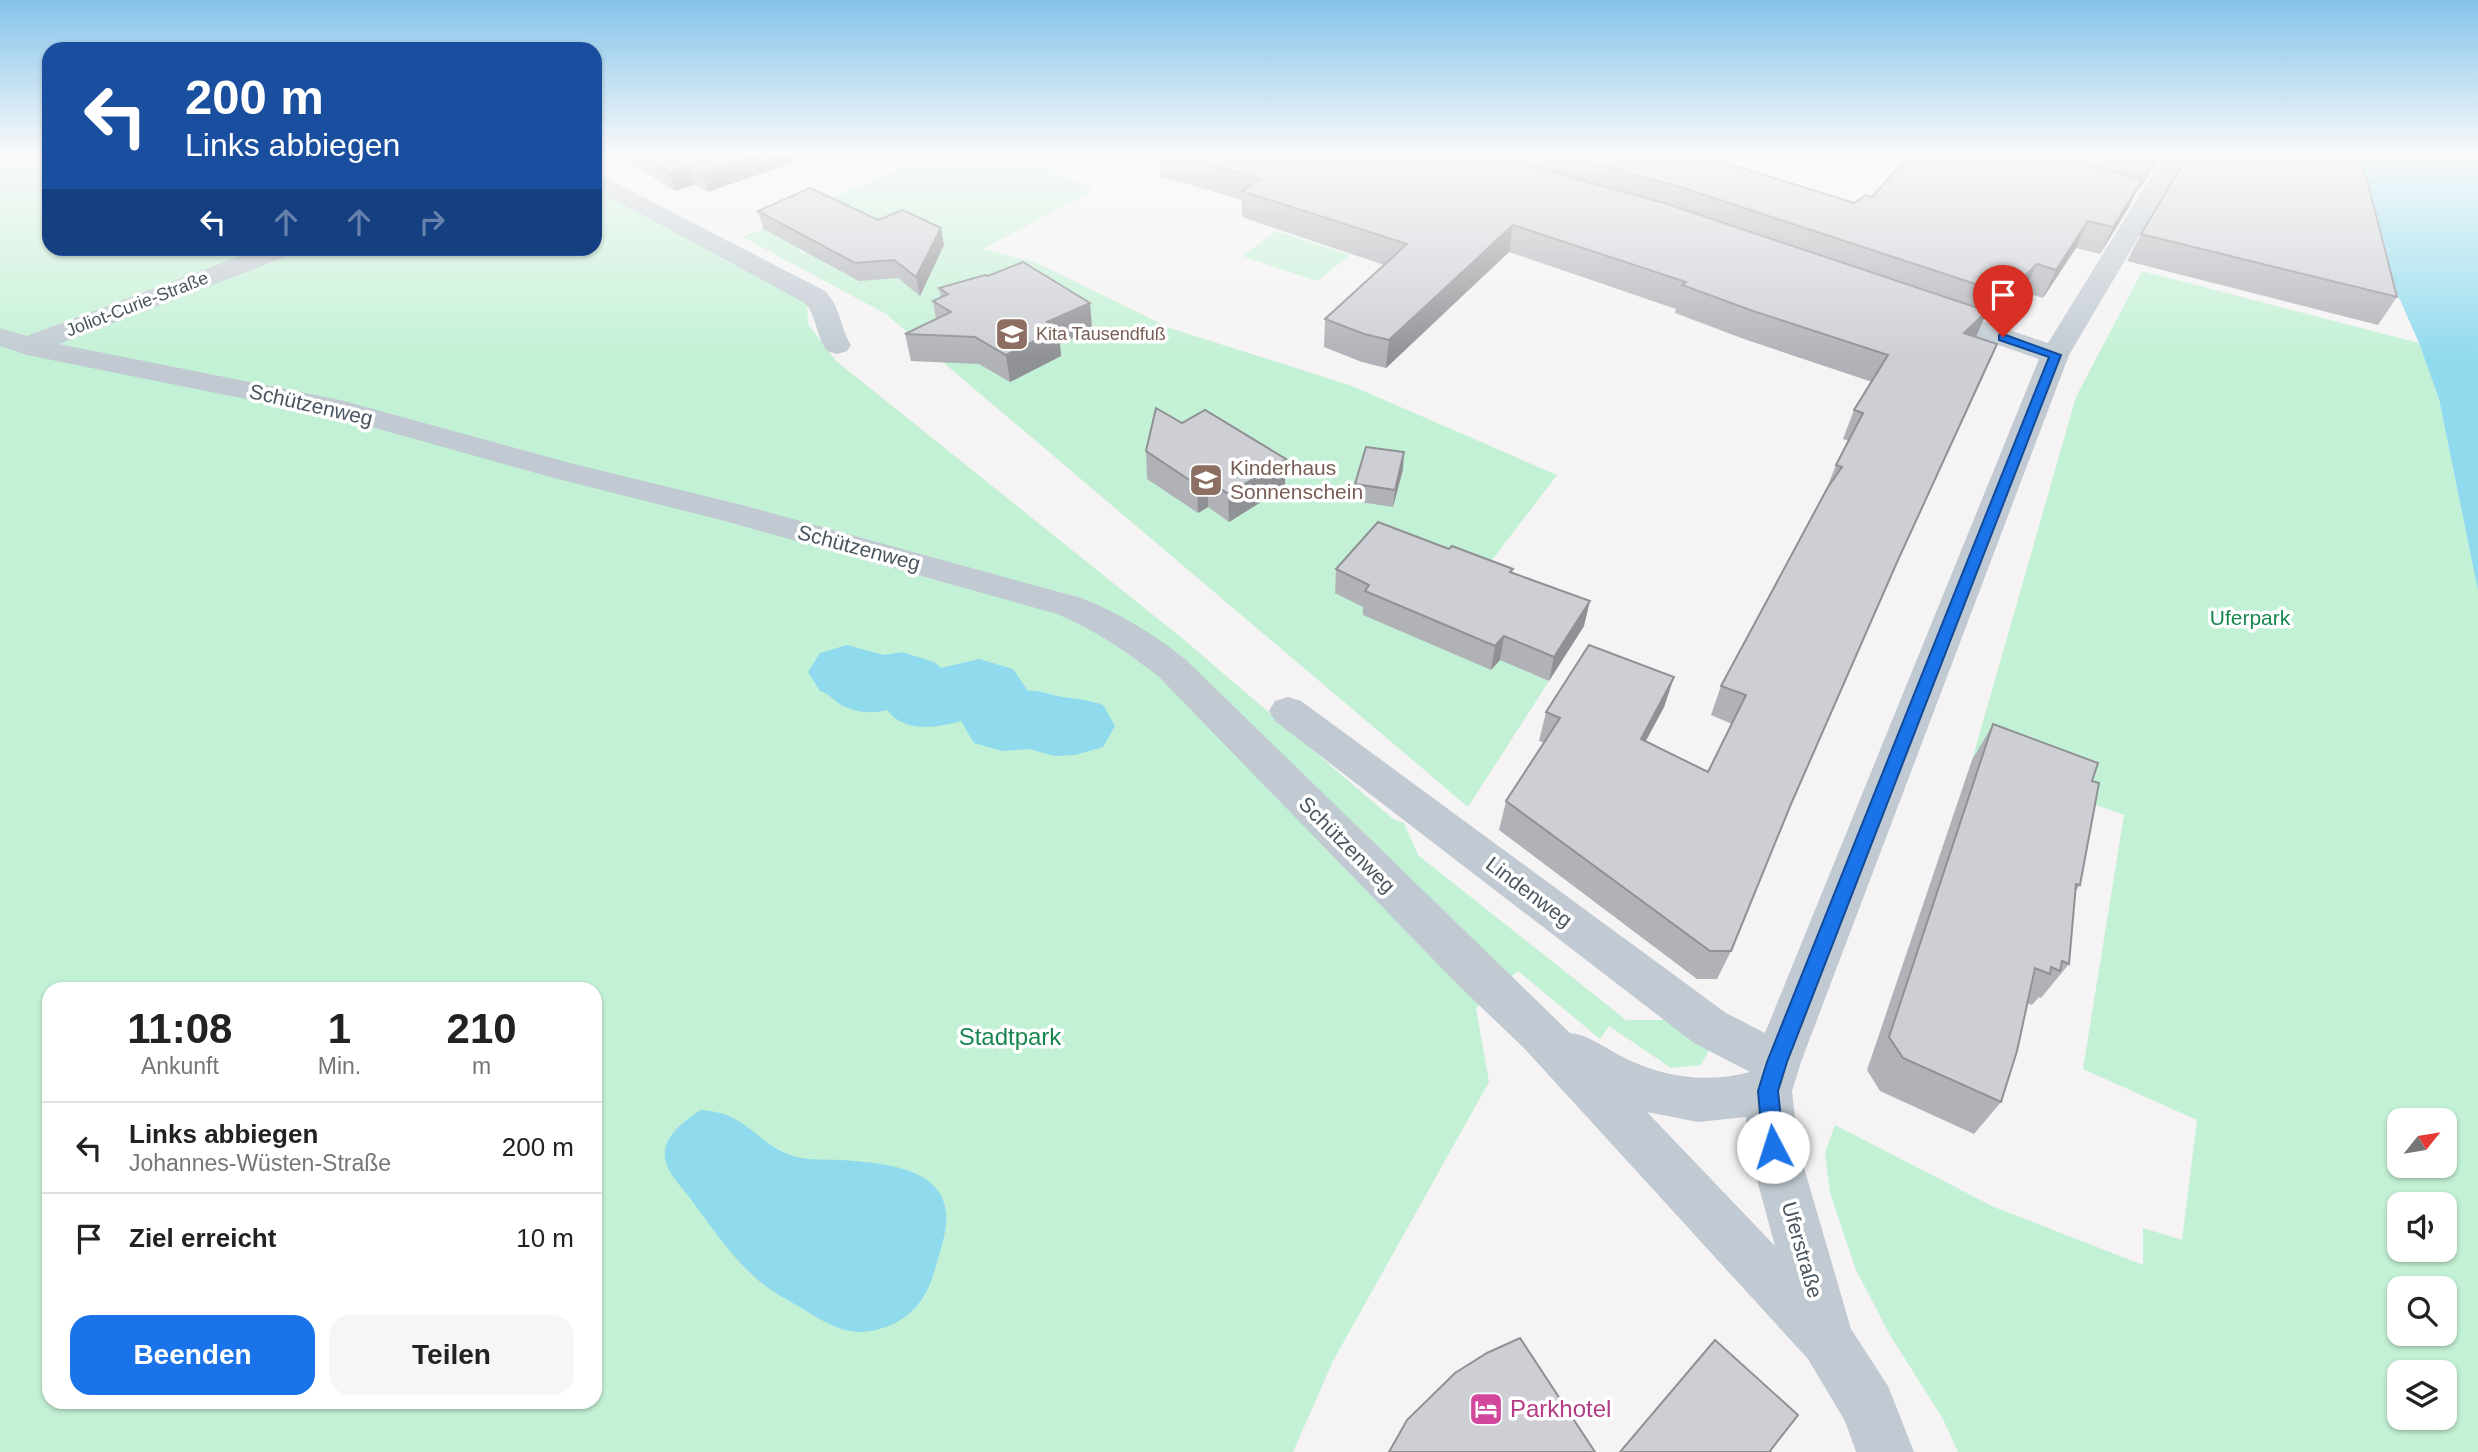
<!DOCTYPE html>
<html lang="de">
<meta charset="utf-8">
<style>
body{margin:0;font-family:Helvetica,sans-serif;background:#f6f6f6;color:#222;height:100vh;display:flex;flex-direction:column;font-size:26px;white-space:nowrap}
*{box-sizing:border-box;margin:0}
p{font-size:23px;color:#767676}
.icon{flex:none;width:38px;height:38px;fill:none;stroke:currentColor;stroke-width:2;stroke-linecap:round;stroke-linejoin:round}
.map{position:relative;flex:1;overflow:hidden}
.panel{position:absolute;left:42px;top:982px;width:560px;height:427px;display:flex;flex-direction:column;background:#fff;border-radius:21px;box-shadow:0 2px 5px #0004}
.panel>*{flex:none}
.hud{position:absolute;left:42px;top:42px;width:560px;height:214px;border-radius:21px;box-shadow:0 2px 5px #0004;background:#1a4fa0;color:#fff;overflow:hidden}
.needle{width:46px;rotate:60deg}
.buttons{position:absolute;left:2387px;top:1108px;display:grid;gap:14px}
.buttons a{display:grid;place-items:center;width:70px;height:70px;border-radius:14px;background:#fff;box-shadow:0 2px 5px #0004;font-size:35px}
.pin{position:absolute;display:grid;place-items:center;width:60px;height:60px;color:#fff;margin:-72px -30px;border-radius:50% 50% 50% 0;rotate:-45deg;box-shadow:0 0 7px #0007}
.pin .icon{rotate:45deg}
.me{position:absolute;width:77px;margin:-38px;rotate:355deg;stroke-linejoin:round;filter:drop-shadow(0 0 5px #0008)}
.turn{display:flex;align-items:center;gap:24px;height:147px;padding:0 28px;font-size:32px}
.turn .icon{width:91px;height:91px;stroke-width:2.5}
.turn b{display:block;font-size:49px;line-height:60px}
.lanes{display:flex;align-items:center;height:66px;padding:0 28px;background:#0003;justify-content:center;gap:35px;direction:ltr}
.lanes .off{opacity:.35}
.eta{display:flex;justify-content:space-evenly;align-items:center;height:119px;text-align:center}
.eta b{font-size:42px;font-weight:700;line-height:49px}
.cta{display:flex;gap:14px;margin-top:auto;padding:14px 28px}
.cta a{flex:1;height:80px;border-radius:21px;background:#1a73e8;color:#fff;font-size:28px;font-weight:700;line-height:80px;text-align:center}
.cta a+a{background:#f6f6f6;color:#222}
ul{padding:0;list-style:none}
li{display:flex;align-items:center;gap:21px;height:91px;padding:0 28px;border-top:2px solid #e0e0e0}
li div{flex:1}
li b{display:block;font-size:26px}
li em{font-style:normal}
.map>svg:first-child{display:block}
.green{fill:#c3f1d5;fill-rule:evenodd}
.water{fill:#90daee}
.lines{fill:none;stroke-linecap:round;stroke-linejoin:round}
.river{fill:#90daee;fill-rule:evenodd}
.minor{fill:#c1cad2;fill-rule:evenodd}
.wall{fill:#b0b2b7}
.shaded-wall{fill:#909195}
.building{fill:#cdcfd5;stroke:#909195;stroke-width:2}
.route{fill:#1a73e8;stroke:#114b97;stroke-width:2}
.labels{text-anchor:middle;stroke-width:7;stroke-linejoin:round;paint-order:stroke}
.far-street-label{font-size:18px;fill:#4a5661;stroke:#fff}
.far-education-label{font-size:18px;fill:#785e54;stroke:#fff;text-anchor:start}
.street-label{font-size:21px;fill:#4a5661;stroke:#fff}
.education-label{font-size:21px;fill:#785e54;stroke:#fff;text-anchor:start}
.park-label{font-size:21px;fill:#17864f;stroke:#fff}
.near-park-label{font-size:24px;fill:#17864f;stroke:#fff}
.near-hotel-label{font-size:24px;fill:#b23c85;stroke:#fff;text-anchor:start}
</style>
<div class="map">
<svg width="2478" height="1452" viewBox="0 0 2478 1452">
<rect width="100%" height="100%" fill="#f5f3f3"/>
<g class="green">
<path d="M0,155H49V248H595V187L807,303L808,324L836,361L1183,639L1393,819L1404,823L1418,855L1626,1020H1673L1710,1048L1701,1065L1671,1068L1609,1026L1600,1039L1518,971L1476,1008L1489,1082L1333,1361L1293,1452H0ZM49,989H595V1402H49Z"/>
<path d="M930,155H1016L1093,189L1076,200L982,249L1037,263L1170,328L1352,386L1557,475L1476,581L1490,670L1500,660L1549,681L1468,807L886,314L743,237L763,229L801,250L799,251L805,254L808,253L814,206ZM885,236L856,270L847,274L827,264Z"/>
<path d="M1276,231L1350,255L1317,281L1242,256Z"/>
<path d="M2142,271L2419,343L2439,399L2478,591V1452H1958L1943,1419L1890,1335L1856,1270L1830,1193L1825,1153L1835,1125L1994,1207L2143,1265V1228L2182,1240L2197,1120L2083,1069L2124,815L1972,760L2076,397ZM2399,1120H2445V1166H2399ZM2399,1204H2445V1250H2399ZM2399,1288H2445V1334H2399ZM2399,1372H2445V1418H2399Z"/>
</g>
<g class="water">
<path d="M2336,155H2478V591L2439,399L2419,343Z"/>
<path d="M701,1110C747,1112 756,1144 793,1156C808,1161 826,1159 841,1160C877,1163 941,1165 946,1212C948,1230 940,1251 935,1269C927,1300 909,1322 876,1330C848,1337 827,1324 803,1309C788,1300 772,1292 758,1280C732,1257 711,1227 690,1198C682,1187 667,1173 665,1158C662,1137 685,1120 701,1110Z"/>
</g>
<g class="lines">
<path class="river" d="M847,645L884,655L902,652L934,662L941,668L979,659L1013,669L1028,691C1041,690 1050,695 1063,697C1079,699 1087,700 1103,705L1115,726L1103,747L1075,755L1054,756L1029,749L1002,751L974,743L961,721C937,728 904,733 887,710C872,714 858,713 843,706C834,701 830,694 820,691L808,672L820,653Z"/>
<g class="minor">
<path d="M2164,155H2187L2069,355L1801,1062L1792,1091L1798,1147L1851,1329L1888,1386L1914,1452H1856L1845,1421L1808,1359L1524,1048L1458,985L1159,677C1126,651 1095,630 1057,614L721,520L554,478L336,417L27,355L0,346V328L27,336L262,248H300L296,253L59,344L340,400L574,464L742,505L1081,598C1120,613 1152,633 1185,659L1570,1033C1587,1034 1603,1047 1619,1055C1660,1077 1705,1084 1750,1072L1694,1043L1275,721L1269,711L1275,701L1288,697L1301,701L1726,1013L1765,1033L2039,359L1921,318L1917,312L1921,306L1931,304L2048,343ZM1647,1112L1698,1122L1746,1117L1748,1147L1775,1246Z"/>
<path d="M595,172L825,291C842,309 839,326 851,345L847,351L837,354L827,351C816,335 816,315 805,303L595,189Z"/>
</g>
</g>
<g class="wall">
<path d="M624,155H798L794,157L795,162L708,192L694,185L675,191L625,159Z"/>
<path d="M1159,155H1700L1854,203L1872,197L1910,155H2161L2140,189L2138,188L2129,207L2100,254L2076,248L2043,298L2024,292L1993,322L1984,319L1976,337L1898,560L1791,804L1731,951L1717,979H1697L1499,830L1506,801L1544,743L1539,741L1546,712L1674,677L1664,707L1646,741L1708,772L1732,724L1711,715L1721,686L1826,490L1836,465L1849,441L1843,439L1854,410L1872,382L1744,339L1675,313L1676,309L1509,252L1386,368L1362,362L1324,347L1325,319L1384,265L1242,217V200L1160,176Z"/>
<path d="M758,211L878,220L944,245L920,296L898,278L859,281L763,229Z"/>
<path d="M2141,234L2397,297L2378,325L2127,261Z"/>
<path d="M988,276L1090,303L1092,329L1060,344L1061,356L1010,382L979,364L911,361L905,334L936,319L933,301L941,297L939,288Z"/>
<path d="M1146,451L1285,487L1229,522L1208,507L1198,513L1147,479Z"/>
<path d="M1403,469L1393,507L1353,501L1355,484Z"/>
<path d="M1336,569L1512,573L1584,626L1549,681L1500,660L1491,670L1363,615V607L1335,593Z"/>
<path d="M1993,724L2092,781L2080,885L2075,892L2069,964L2041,998L2039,997L2032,1005L2027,1003L2001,1102L1974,1134L1880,1091L1867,1070L1972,760Z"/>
</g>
<g class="shaded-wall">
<path d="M754,155H798L794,157L795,162L708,192L703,172Z"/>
<path d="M2158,155H2161L2140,189L2153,163Z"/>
<path d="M689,166L694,185L675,191L668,172Z"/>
<path d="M2142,180L2129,207L2100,254L2113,227Z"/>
<path d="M2088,221L2076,248L2043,298L2056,270Z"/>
<path d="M1513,225L1509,252L1386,368L1389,340Z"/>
<path d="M941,228L944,245L920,296L916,277Z"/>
<path d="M2037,264L2024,292L1993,322L2006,294Z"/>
<path d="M1090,303L1092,329L1060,344L1061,356L1010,382L1006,355L1047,322Z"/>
<path d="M1987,311L1975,339L1964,333Z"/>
<path d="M1404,452L1403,469L1393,507L1395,490Z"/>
<path d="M1286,459L1285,487L1229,522L1228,494Z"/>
<path d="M1208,479V507L1198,513L1197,485Z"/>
<path d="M1590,601L1584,626L1549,681L1554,657Z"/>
<path d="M1504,636L1500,660L1491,670L1495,646Z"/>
<path d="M1674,677L1664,707L1631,768L1641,739Z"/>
</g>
<g class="building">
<path d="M642,155H754L703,172L689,166L668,172Z"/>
<path d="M1177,155H1490L1664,203L1987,311L1964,333L1997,344L1898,560L1791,804L1731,951H1710L1506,801L1560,718L1546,712L1589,645L1674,677L1641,739L1708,772L1746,695L1721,686L1828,487L1842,467L1836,465L1863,413L1854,410L1888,355L1753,311L1682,285L1686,282L1513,225L1389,340L1364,334L1325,319L1407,244L1242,191L1261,179Z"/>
<path d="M1564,155H1700L1854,203L1866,195L1872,197L1910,155H2050L2142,180L2113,227L2088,221L2056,270L2037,264L2006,294L1683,188Z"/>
<path d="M2125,155H2158L2153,163Z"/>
<path d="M2188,155H2355L2367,180L2397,297L2141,234Z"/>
<path d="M810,188L878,220L903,210L941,228L916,277L894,260L855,263L758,211Z"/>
<path d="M1023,262L1090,303L1047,322L1058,329L1006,355L975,337L905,334L951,312L933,301L948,294L939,288L985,275L988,276Z"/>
<path d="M1156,408L1182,423L1205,410L1286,459L1228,494L1208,479L1197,485L1146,451Z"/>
<path d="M1366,447L1404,452L1395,490L1355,484Z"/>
<path d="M1378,522L1449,549L1452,546L1513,569L1510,572L1590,601L1554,657L1504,636L1495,646L1365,591L1369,585L1336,569Z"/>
<path d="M1993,724L2098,763L2092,781L2099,783L2080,885L2076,884L2069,964L2062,961L2060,971L2051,967L2050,974L2035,968L2017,1051L2001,1102L1903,1058L1889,1037Z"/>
<path d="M1520,1338L1595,1452H1389L1407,1420L1455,1373L1487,1353Z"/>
<path d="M1715,1340L1798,1415L1770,1451L1771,1452H1620Z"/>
</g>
<linearGradient id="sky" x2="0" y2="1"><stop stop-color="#85c3ea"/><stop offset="0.43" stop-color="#fafafa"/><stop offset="1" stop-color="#fafafa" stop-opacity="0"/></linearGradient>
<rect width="2478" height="359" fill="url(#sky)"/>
<path class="route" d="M2003,334L2061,355L1787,1062L1778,1091L1784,1147L1781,1154L1773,1157L1766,1154L1763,1147L1758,1091L1767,1062L2049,357L1999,340V335Z"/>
<defs>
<g id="school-square" transform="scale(1.75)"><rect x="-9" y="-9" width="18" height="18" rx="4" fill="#8d6e63" stroke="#fff"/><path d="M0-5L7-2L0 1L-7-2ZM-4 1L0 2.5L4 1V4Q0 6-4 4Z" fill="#fff"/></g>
<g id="hotel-square" transform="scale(1.75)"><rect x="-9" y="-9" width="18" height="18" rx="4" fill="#d1479c" stroke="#fff"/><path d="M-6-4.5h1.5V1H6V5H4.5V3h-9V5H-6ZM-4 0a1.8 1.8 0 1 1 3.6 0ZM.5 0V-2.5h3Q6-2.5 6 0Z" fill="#fff"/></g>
</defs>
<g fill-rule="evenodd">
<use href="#school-square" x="1012" y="334"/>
<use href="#school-square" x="1206" y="480"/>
<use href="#hotel-square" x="1486" y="1409"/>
</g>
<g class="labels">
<g class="far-street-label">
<text transform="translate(137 304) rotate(-21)" y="6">Joliot-Curie-Straße</text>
</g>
<g class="far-education-label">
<text x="1036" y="340">Kita Tausendfuß</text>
</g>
<g class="street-label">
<text transform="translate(311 405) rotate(13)" y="7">Schützenweg</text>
<text transform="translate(859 548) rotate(15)" y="7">Schützenweg</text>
<text transform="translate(1347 845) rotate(45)" y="7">Schützenweg</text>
<text transform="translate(1529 892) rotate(37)" y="7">Lindenweg</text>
<text transform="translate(1802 1250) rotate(74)" y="7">Uferstraße</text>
</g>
<g class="education-label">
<text x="1230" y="475">Kinderhaus<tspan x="1230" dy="24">Sonnenschein</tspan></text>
</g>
<g class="park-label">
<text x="2250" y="625">Uferpark</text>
</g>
<g class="near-park-label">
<text x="1010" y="1045">Stadtpark</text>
</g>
<g class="near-hotel-label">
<text x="1510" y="1417">Parkhotel</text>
</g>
</g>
</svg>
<div class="buttons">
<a><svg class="needle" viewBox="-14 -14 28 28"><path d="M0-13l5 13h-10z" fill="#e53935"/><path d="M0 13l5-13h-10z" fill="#767676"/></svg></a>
<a><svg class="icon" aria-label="sound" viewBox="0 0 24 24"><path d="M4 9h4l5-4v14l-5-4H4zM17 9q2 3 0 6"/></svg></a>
<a><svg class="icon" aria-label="search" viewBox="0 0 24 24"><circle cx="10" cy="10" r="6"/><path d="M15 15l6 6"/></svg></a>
<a><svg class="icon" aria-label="layers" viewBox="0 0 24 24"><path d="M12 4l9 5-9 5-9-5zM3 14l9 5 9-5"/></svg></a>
</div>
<div class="pin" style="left:2003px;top:337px;background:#d93025"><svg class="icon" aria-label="arrive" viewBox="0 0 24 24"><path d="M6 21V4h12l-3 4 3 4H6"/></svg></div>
<svg class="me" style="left:1773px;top:1147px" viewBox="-20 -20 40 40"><circle r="19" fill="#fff"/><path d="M0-13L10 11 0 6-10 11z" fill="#1a73e8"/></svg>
<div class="hud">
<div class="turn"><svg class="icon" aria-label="left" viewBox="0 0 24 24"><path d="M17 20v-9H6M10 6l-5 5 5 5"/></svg><div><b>200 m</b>Links abbiegen</div></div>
<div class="lanes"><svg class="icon" aria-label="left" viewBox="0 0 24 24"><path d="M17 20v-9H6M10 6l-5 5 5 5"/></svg><svg class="icon off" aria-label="ahead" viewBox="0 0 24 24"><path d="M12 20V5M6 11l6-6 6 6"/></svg><svg class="icon off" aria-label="ahead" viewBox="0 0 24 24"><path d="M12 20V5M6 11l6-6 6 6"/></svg><svg class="icon off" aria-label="right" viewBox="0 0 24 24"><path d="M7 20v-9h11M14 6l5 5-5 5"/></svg></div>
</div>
<section class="panel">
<div class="eta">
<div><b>11:08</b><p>Ankunft</p></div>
<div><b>1</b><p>Min.</p></div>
<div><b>210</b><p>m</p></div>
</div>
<ul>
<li><svg class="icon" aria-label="left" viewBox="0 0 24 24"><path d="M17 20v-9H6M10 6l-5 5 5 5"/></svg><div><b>Links abbiegen</b><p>Johannes-Wüsten-Straße</p></div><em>200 m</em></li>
<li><svg class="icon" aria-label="arrive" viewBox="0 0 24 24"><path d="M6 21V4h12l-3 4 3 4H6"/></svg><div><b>Ziel erreicht</b></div><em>10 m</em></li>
</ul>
<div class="cta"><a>Beenden</a><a>Teilen</a></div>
</section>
</div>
